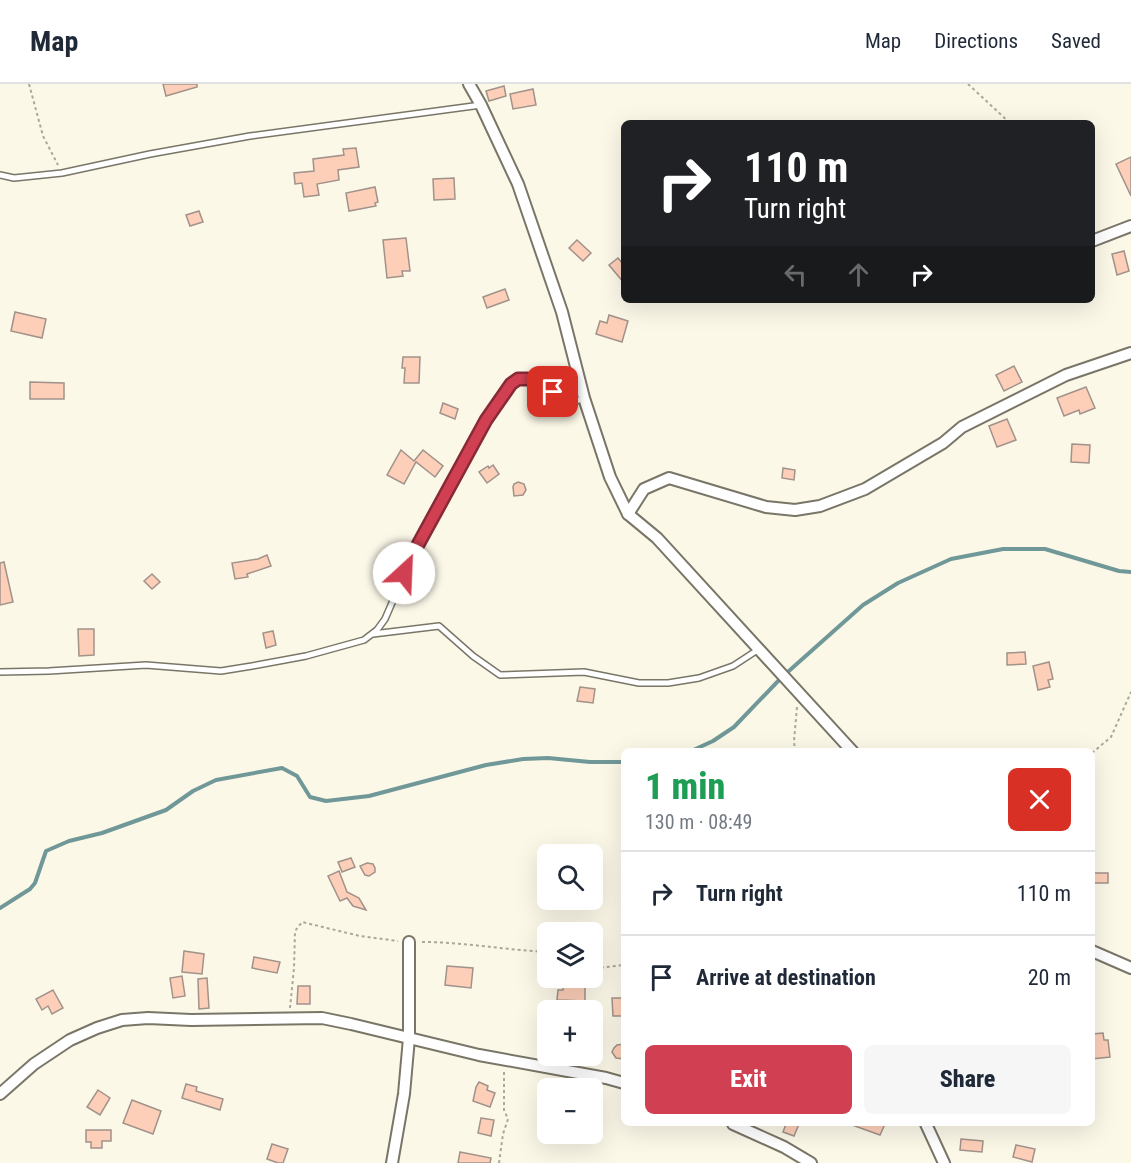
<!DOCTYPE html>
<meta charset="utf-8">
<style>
body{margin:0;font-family:"Roboto Condensed",sans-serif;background:#f6f6f7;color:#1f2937;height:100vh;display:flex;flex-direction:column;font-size:22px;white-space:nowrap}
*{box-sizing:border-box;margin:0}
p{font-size:20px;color:#747a83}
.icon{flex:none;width:33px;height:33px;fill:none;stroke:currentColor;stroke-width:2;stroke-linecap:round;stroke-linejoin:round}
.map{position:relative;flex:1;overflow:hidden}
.details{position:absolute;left:621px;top:664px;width:474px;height:378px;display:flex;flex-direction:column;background:#fff;border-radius:9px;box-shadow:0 6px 24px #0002}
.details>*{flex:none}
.guide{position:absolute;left:621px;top:36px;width:474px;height:183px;border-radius:9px;box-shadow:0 6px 24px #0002;background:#202124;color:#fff;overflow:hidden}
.controls{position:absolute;left:537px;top:760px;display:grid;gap:12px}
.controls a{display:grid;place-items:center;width:66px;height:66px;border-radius:9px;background:#fff;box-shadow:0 6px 24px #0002;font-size:30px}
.pin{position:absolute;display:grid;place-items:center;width:51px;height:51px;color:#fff;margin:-26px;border-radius:12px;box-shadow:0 3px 9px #0006}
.me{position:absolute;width:66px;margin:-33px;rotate:25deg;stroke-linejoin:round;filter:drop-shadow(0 0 4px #0008)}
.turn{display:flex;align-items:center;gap:21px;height:126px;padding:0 24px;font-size:27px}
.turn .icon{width:78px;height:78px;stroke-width:2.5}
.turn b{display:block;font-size:42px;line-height:51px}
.lanes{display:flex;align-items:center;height:57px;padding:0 24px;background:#0003;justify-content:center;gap:30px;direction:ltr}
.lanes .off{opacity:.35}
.round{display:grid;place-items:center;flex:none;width:63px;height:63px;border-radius:9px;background:#f6f6f7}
.summary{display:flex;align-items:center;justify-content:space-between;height:102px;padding:0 24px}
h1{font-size:36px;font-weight:800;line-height:45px;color:#1e9e55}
.primary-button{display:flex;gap:12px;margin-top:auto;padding:12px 24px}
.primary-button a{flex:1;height:69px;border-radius:9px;background:#d04052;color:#fff;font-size:24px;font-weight:800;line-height:69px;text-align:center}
.primary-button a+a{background:#f6f6f7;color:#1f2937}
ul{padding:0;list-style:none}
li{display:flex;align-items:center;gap:18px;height:84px;padding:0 24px;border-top:2px solid #e0e1e3}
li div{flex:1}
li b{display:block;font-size:22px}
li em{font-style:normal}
header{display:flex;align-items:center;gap:36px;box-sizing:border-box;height:84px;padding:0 30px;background:#fff;border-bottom:2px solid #e0e1e3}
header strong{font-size:28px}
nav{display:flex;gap:33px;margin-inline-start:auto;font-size:21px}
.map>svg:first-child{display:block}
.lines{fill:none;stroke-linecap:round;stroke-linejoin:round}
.stream{stroke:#719898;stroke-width:4}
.building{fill:#fdcfb9;stroke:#a1928a;stroke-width:1.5}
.lane-casing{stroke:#797668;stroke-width:8}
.street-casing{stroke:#797668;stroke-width:14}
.path{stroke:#aaa79b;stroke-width:2;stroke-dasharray:3 3;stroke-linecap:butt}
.lane{stroke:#fff;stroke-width:5}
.street{stroke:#fff;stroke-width:10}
.route-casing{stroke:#872a35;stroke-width:15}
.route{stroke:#d04052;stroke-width:10}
</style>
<header>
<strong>Map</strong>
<nav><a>Map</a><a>Directions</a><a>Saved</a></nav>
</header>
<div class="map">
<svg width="1131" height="1079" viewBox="0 0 1131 1079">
<rect width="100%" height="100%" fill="#fcf8e8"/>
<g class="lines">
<g class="stream">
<path d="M689,668L713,657L734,643L781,594L863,521L898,499L951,475L1003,465H1045L1119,487L1131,488"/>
<path d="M0,824L30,805L35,799L46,767L69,757L102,749L166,726L193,707L216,696L282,684L297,692L310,713L326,717L369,712L486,681L523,675L548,674L590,678H624"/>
</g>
</g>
<g class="building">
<path d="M163,0H197V3L166,12Z"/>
<path d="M504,2L506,12L489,17L486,7Z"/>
<path d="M533,5L536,21L513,25L510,10Z"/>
<path d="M356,64L359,83L338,86L339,96L317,100L319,111L304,113L302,99L295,100L294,89L314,87L313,75L344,71L343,65Z"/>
<path d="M1131,73V112L1116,80Z"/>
<path d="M454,94L455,115L434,116L433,95Z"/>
<path d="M375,103L378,118L375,119L376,122L349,127L346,109Z"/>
<path d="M199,127L203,138L190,142L186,131Z"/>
<path d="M406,154L410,187H402L403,192L387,194L383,156Z"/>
<path d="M577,156L591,169L583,177L569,164Z"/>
<path d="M1124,167L1129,187L1117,191L1112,170Z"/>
<path d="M618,174L624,181V199L609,181Z"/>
<path d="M505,205L509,216L487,224L483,213Z"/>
<path d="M15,228L46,235L42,254L11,247Z"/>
<path d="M609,231L628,237L622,258L596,250L600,237L607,239Z"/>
<path d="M403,273H420L419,299H404L405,284H402Z"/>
<path d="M1014,282L1022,298L1004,307L996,291Z"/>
<path d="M30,298L64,299V315H30Z"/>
<path d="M1086,303L1095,324L1080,330L1079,326L1064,332L1057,314Z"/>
<path d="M443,319L458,325L455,335L440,329Z"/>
<path d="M1007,335L1016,356L997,363L989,342Z"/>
<path d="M1072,360L1090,361L1089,379L1071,378Z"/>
<path d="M401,366L414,377L423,366L443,382L435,393L416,378L404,400L387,391Z"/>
<path d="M493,381L499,390L487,399L479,388L488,382L489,384Z"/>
<path d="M783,384L795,386L794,396L782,394Z"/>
<path d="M518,398L524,400L526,406L523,411L514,412L513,403L514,400Z"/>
<path d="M267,471L271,482L247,490L248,493L235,495L232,479L258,475Z"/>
<path d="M4,478L13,518L0,521V479Z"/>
<path d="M152,490L160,498L152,505L144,497Z"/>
<path d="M78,545H94V571L79,572Z"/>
<path d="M273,547L276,561L266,564L263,549Z"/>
<path d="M1025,568L1026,580L1007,581V569Z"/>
<path d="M1049,578L1053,595L1048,596L1050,603L1038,606L1033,582Z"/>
<path d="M580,603L595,605L593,619L577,617Z"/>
<path d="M351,774L355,783L342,788L338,778Z"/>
<path d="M367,779L373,780L375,784V788L369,792L365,791L360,782Z"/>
<path d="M339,787L347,808L359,814L366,826L353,822L347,814L340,817L328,792Z"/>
<rect x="1094" y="789" width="14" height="10"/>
<path d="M184,867L204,870L202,890L182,888Z"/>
<path d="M254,873L280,878L277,889L252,884Z"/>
<path d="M447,882L473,884L471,904L445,901Z"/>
<path d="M182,892L185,912L173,914L170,894Z"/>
<path d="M207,894L209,924L199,925L198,895Z"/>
<path d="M563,899L585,900V917L557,916L558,906H563Z"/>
<path d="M298,902H310V920H297Z"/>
<path d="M53,906L63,924L52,930L48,922L42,926L36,915Z"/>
<path d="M612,914H624V932H613Z"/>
<path d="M1103,949L1104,956H1108L1110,973L1092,975V950Z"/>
<path d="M624,960V975L616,974L612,968L614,964L617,961Z"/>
<path d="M479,998L488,1002L487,1006L495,1009L490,1023L473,1017L476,1003Z"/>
<path d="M186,1000L197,1003L196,1007L223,1015L220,1026L182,1014Z"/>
<path d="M98,1006L110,1014L100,1031L87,1023Z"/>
<path d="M132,1016L161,1027L153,1050L123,1039Z"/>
<path d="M481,1034L494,1036L491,1052L478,1049Z"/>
<path d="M786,1040H799L794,1052L783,1048Z"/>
<path d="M852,1040H885L880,1051L852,1041Z"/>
<path d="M86,1046H111V1057H102V1064H91V1058H86Z"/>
<path d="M961,1055L983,1057L982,1068L960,1066Z"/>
<path d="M272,1060L288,1065L283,1079H278L267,1075Z"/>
<path d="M1016,1061L1035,1065L1032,1078L1013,1073Z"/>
<path d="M460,1068L491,1074L490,1079H458Z"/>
</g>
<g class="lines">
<g class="lane-casing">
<g id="lane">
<path d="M0,91L14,94L62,89L150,70L250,52L481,21"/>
<path d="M373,550L439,542L473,572L500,591L584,588L639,599H668L699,594L733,582L759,565"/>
<path d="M0,588L49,587L146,581L221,587L252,582L306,572L364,556L377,546L385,535L414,468L486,336L511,300L518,295H527L539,298L569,320L584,314"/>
</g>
</g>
<g class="street-casing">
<g id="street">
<path d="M469,0L481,21L518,100L562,228L584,314L610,393L628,430L657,454L853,668"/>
<path d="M1092,157L1131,142"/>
<path d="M628,430L644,405L669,394L766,423L795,426L820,422L865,405L943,359L962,343L1066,291L1131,269"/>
<path d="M1092,867L1131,884"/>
<path d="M0,1010L34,980L70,956L97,944L122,936L148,934L191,936L322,934L351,940L479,971L606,994L624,999"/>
<path d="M733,1040L784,1063L811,1079"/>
<path d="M926,1040L944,1079"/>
<path d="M392,1079L404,1010L409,954V858"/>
</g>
</g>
<g class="path">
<path d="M29,0L43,52L58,81"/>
<path d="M968,0L1010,39"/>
<path d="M795,668L794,657L797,623"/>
<path d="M1092,669L1111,653L1131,608"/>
<path d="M422,858C464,858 505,866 548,868"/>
<path d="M592,877L598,884L624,881"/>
<path d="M290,924L294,884L295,847L302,838L360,852L398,857"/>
<path d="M499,1079L503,1050L508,1035L504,1026V987"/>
</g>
<use href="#lane" class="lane"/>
<use href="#street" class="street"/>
</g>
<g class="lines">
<g class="route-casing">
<path id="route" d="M404,489L414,468L486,336L511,300L518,295H527L539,298L553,308"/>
</g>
<use href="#route" class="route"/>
</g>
</svg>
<div class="controls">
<a><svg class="icon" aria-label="search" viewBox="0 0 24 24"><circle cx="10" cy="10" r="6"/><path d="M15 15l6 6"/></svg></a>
<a><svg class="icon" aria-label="layers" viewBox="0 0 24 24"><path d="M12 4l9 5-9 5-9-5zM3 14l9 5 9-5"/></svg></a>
<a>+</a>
<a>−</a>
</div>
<div class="pin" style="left:553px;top:308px;background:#d93025"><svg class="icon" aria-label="arrive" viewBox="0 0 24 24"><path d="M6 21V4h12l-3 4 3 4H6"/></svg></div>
<svg class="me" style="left:404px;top:489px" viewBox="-20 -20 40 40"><circle r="19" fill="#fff"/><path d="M0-13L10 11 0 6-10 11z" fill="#d04052"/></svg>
<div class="guide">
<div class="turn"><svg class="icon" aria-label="right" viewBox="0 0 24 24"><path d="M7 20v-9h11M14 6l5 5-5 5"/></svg><div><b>110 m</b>Turn right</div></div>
<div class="lanes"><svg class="icon off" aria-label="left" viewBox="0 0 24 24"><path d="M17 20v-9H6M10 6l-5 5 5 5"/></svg><svg class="icon off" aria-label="ahead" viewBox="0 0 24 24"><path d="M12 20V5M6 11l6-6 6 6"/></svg><svg class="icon" aria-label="right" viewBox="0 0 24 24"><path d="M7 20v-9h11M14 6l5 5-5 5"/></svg></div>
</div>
<section class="details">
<div class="summary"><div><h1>1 min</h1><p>130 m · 08:49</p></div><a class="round" style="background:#d93025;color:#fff"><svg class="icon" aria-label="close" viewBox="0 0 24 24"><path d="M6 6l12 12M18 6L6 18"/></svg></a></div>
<ul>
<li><svg class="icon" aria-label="right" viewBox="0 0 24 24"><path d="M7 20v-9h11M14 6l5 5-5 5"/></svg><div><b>Turn right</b></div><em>110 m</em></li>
<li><svg class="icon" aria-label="arrive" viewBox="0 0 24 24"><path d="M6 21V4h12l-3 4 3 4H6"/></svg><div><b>Arrive at destination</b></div><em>20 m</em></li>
</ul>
<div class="primary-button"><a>Exit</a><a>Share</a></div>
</section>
</div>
